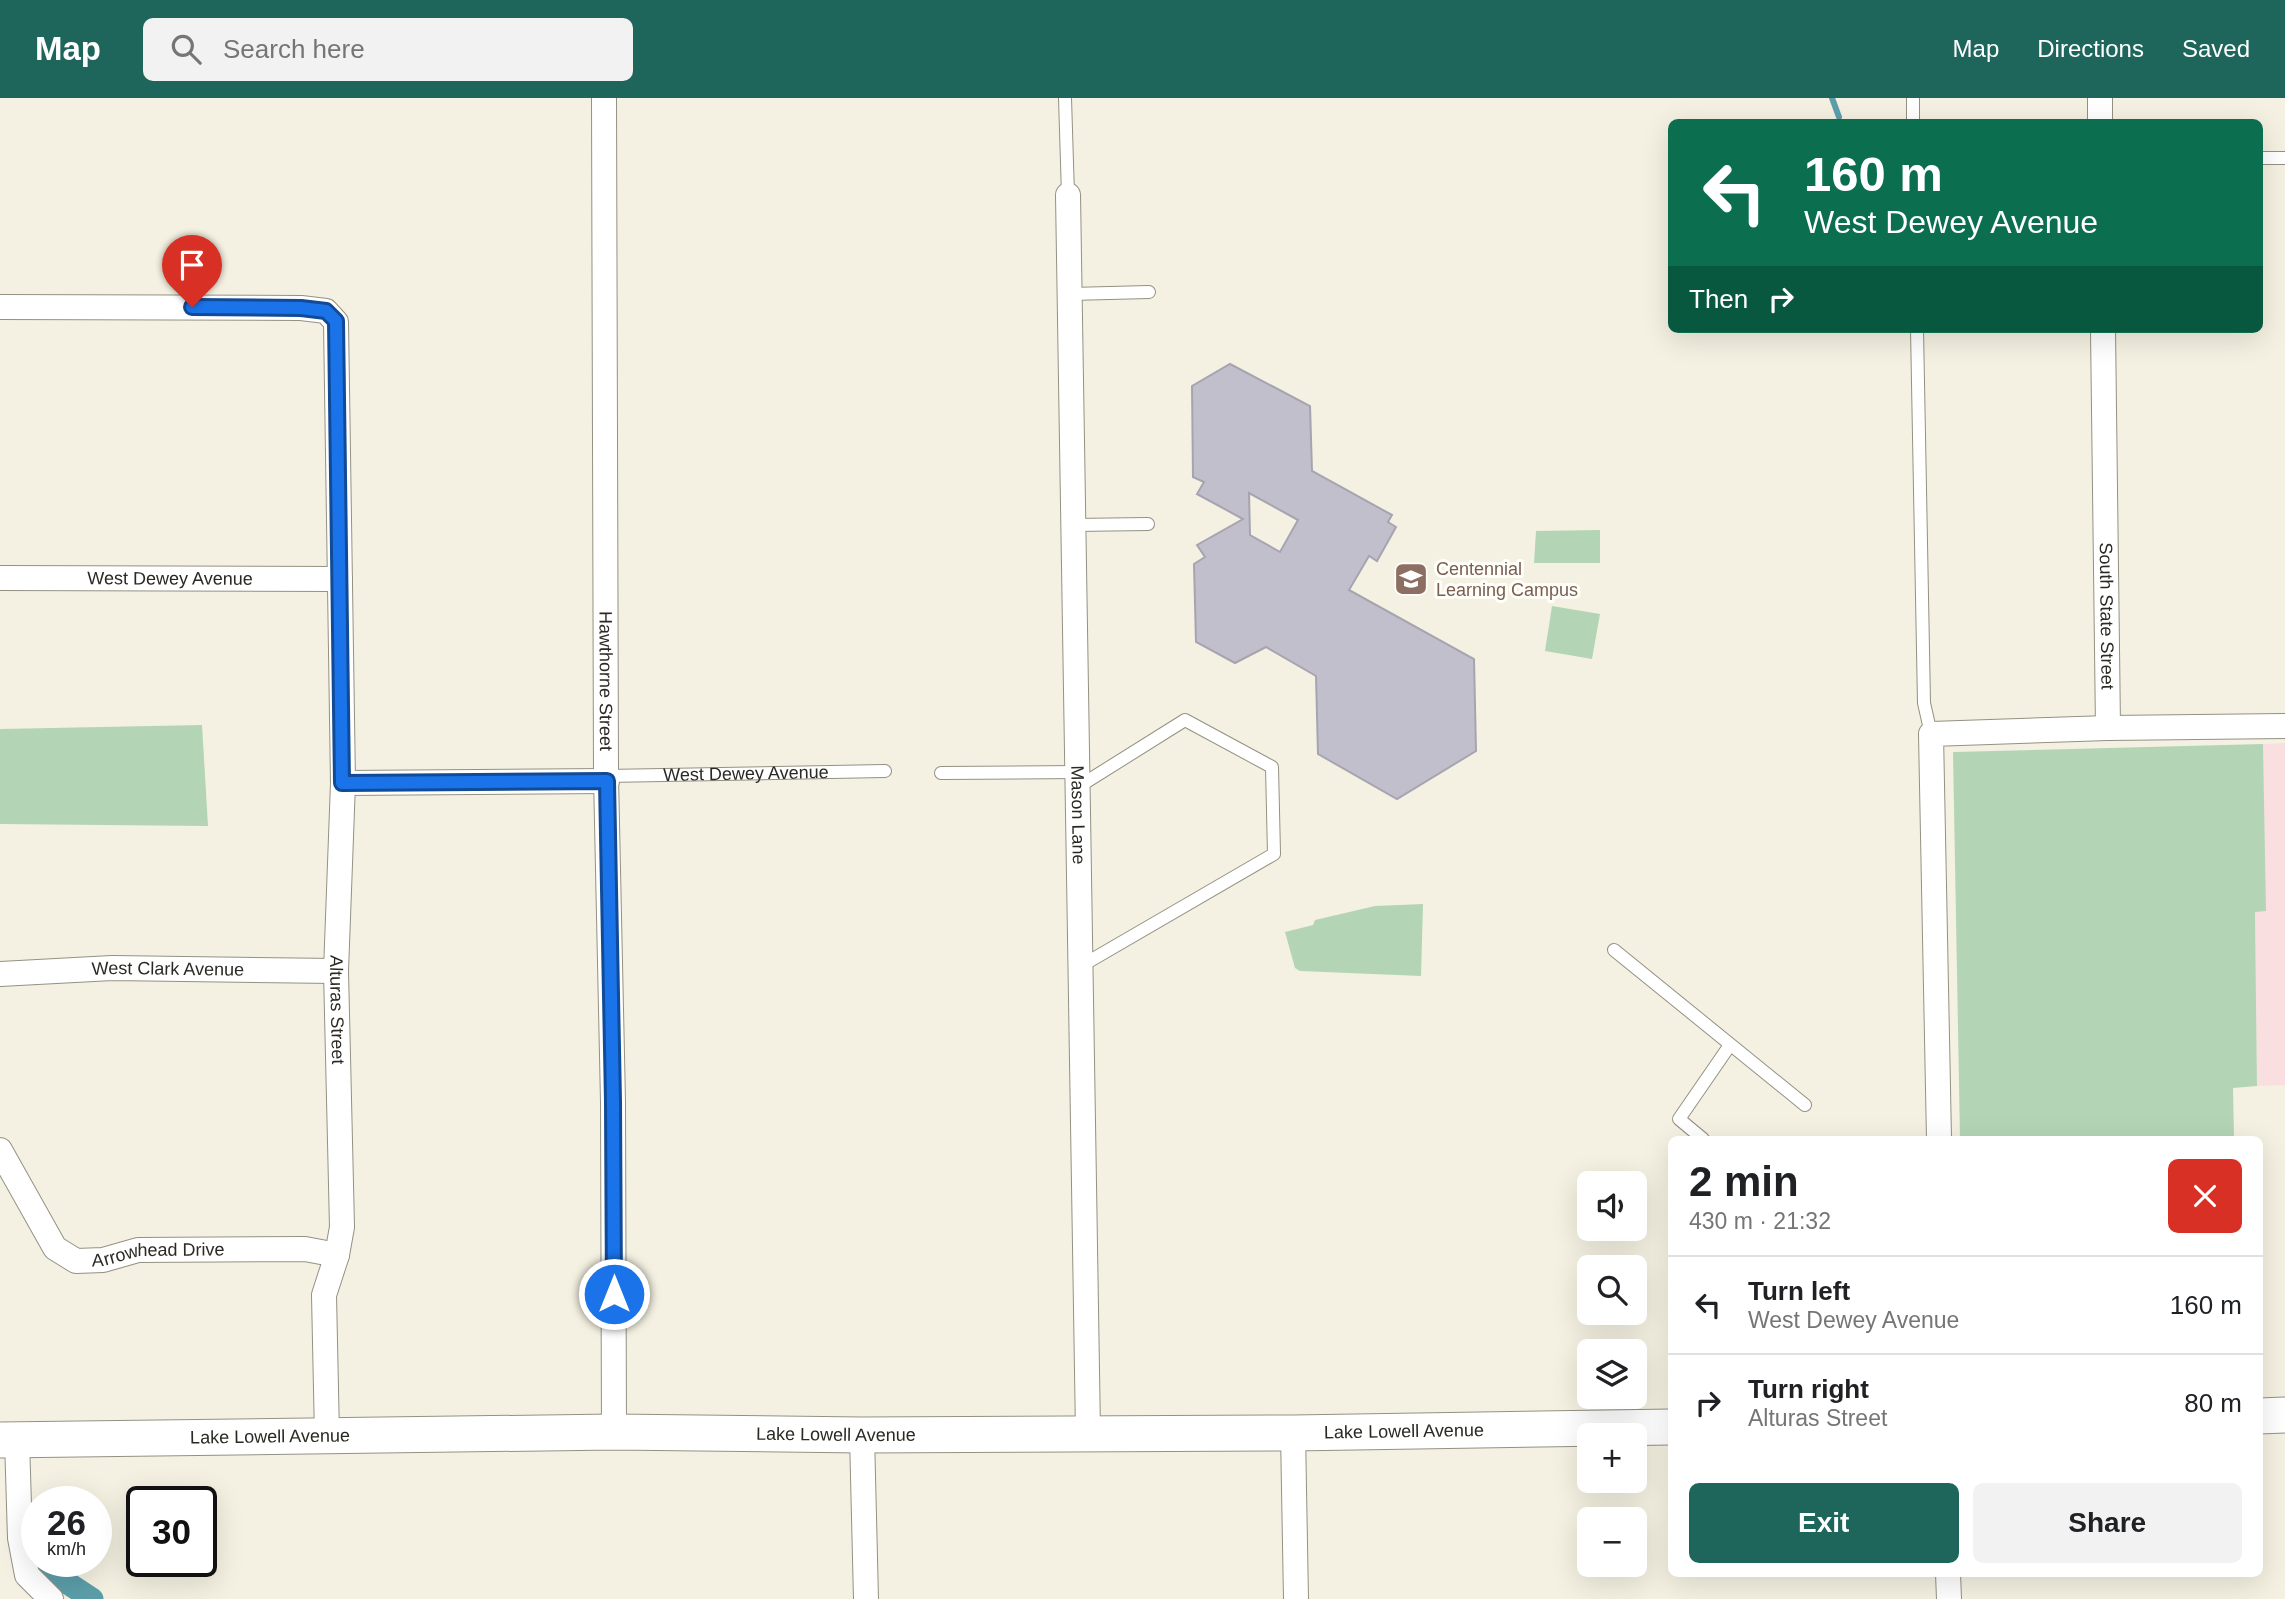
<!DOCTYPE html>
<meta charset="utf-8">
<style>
body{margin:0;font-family:Helvetica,sans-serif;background:#f2f2f2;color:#202124;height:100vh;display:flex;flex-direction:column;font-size:26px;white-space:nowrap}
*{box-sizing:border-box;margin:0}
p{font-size:23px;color:#757577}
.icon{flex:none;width:38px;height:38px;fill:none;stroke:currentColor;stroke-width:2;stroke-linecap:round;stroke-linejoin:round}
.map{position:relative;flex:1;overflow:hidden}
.sheet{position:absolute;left:1668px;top:1038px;width:595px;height:441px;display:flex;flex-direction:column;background:#fff;border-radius:10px;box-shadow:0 7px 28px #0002}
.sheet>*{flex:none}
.hud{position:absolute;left:1668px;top:21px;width:595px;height:214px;border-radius:10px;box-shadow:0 7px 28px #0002;background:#0b6e4f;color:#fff;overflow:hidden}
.buttons{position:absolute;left:1577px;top:1073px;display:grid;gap:14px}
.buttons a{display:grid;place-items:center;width:70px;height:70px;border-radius:10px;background:#fff;box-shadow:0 7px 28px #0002;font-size:35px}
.speed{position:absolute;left:21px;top:1388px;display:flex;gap:14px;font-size:35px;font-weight:700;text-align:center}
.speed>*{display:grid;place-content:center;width:91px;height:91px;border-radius:50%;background:#fff;box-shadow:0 7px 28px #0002;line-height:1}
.speed small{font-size:18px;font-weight:400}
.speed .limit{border:4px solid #111;border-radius:10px;background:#fff;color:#111}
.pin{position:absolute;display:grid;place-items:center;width:60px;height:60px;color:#fff;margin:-72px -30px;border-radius:50% 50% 50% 0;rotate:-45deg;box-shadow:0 0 7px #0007}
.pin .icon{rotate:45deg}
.me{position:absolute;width:77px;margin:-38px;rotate:0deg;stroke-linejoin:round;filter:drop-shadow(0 0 5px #0008)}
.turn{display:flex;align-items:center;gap:24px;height:147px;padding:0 21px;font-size:32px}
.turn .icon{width:91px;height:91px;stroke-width:2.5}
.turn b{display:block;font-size:49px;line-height:60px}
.then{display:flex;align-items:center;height:66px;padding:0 21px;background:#0003;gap:14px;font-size:26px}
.round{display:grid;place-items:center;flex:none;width:74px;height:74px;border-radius:10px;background:#f2f2f2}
.summary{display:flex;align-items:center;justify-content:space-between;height:119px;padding:0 21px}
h1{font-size:42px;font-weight:800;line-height:52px}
.cta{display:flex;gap:14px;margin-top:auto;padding:14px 21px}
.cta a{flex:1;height:80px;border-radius:10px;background:#1e665b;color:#fff;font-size:28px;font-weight:800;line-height:80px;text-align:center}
.cta a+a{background:#f2f2f2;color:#202124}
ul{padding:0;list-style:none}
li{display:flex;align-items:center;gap:21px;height:98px;padding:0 21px;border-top:2px solid #e0e0e0}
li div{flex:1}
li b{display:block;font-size:26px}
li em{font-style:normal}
header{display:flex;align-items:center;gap:42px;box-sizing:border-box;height:98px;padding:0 35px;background:#1e665b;color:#fff}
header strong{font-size:33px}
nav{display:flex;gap:38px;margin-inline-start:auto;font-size:24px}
.search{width:490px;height:63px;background:#f2f2f2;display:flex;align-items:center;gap:18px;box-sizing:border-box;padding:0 24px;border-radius:10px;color:#757577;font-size:26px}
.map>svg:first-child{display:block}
.commercial{fill:#fadfe1}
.green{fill:#b3d5b5}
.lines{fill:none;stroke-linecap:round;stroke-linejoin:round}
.stream{stroke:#5b9ea9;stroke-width:6}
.canal{stroke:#5b9ea9;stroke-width:23}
.building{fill:#c2bfcd;stroke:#a7a4b1;stroke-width:2;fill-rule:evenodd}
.lane-casing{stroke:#949183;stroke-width:14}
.street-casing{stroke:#949183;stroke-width:26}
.secondary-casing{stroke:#949183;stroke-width:37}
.lane{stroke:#fff;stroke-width:12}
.street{stroke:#fff;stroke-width:24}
.secondary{stroke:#fff;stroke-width:35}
.route-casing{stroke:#114b97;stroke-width:18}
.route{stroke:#1a73e8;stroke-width:12}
.labels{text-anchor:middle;stroke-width:6;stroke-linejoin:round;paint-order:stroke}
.education-label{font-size:18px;fill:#785e54;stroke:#fffef8;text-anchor:start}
.street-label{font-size:18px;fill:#2a2923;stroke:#fffef8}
</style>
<header>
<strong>Map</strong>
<div class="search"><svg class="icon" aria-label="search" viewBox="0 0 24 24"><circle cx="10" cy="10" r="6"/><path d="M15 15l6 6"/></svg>Search here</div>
<nav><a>Map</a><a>Directions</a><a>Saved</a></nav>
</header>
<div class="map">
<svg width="2285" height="1501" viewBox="0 0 2285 1501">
<rect width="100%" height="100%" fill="#f4f1e2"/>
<path class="commercial" d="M2285,645V987L2257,988L2255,813H2265L2263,646Z"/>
<g class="green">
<path d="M1600,432V465H1534L1536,433Z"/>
<path d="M1552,508L1600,516L1592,561L1545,553Z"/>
<path d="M202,627L208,728L0,726V631Z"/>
<path d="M2263,646L2266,813L2255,814L2257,988L2233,990L2234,1041H1960L1953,654Z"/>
<path d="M1423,806L1421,878L1300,873L1295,870L1285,834L1313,827L1315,822L1375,808Z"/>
</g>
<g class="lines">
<path class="stream" d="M1832,0L1839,19"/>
<path class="canal" d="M42,1463L57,1478L92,1501"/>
</g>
<path class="building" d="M1230,266L1310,308L1312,373L1392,417L1388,424L1396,429L1377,463L1369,458L1349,492L1474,561L1476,653L1397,701L1318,656L1316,578L1266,549L1235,565L1196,544L1194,466L1205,459L1197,447L1243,421L1197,396L1204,384L1193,379L1192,288ZM1249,395L1298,422L1280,454L1250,437Z"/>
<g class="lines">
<g class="lane-casing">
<g id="lane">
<path d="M1065,0L1068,97"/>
<path d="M1913,0V24"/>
<path d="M2259,60H2285"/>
<path d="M1070,196L1149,194"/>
<path d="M1917,231L1924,605L1931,636"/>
<path d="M1073,427L1148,426"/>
<path d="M941,675L1078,674"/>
<path id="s1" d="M606,678L885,673"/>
<path d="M1078,689L1185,622L1272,669L1274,756L1081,868"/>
<path d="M1614,852L1805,1007"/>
<path d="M1703,1041L1679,1021L1730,947"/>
</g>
</g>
<g class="street-casing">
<g id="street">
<path id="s2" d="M604,0L606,678L613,1004L614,1334"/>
<path d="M2100,0V24"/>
<path id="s3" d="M1068,97L1088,1334"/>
<path id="s4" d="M0,209L301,210L326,213L336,224L343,685L336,873L342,1129L337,1157L324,1197L327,1338"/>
<path id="s5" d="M2103,231L2108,630"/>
<path id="s6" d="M0,480L340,481"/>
<path d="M343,685L607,683"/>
<path id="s7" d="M0,876L112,870L336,873"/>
<path d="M1939,1041L1931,636L2108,630L2285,628"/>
<path id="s8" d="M0,1052L55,1150L76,1163L103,1162L138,1152L305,1151L337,1157"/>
<path d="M1293,1335L1296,1501"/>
<path d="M862,1337L866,1501"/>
<path d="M17,1342L20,1440L27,1477L51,1501"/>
<path d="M1948,1475L1949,1501"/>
</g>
</g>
<g class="secondary-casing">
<g id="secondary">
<path d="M2259,1318L2285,1317"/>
<path id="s9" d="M0,1342L614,1334L862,1337L1293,1335L1671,1329"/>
</g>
</g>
<use href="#lane" class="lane"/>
<use href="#street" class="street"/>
<use href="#secondary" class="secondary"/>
</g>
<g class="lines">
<g class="route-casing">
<path id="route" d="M192,209L301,210L326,213L336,223L342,685L607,683L613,1004L614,1196"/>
</g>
<use href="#route" class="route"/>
</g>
<defs>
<g id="school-square" transform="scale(1.75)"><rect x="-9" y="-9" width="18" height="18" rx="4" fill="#8d6e63" stroke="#fffef8"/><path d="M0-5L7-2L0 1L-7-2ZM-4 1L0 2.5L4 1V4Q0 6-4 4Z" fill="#fff"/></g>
</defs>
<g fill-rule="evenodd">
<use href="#school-square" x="1411" y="481"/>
</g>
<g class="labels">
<g class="education-label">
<text x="1436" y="477">Centennial<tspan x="1436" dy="21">Learning Campus</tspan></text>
</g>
<g class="street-label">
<text dy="6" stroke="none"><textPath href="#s6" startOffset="170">West Dewey Avenue</textPath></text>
<text dy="6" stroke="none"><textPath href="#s5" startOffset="287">South State Street</textPath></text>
<text dy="6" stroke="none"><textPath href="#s2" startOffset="583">Hawthorne Street</textPath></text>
<text dy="6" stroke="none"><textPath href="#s1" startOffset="140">West Dewey Avenue</textPath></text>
<text dy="6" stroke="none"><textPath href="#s3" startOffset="620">Mason Lane</textPath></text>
<text dy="6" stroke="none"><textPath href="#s7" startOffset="168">West Clark Avenue</textPath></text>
<text dy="6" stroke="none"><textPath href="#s4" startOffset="1029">Alturas Street</textPath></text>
<text dy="6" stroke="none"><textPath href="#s8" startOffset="220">Arrowhead Drive</textPath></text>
<text dy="6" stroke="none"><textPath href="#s9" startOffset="1404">Lake Lowell Avenue</textPath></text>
<text dy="6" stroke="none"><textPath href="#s9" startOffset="836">Lake Lowell Avenue</textPath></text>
<text dy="6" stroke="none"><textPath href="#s9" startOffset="270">Lake Lowell Avenue</textPath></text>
</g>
</g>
</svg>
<div class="buttons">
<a><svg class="icon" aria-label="sound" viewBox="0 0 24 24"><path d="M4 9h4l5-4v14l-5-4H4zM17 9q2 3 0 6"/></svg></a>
<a><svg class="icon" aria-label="search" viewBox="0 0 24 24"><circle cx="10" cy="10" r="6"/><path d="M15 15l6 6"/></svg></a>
<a><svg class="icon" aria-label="layers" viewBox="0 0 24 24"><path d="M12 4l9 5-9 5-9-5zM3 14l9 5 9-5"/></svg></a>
<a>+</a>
<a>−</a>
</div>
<div class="speed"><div>26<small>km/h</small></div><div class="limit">30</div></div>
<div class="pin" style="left:192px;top:209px;background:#d93025"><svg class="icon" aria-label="arrive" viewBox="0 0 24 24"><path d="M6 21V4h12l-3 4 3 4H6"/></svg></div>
<svg class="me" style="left:614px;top:1196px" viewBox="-20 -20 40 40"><circle r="17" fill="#1a73e8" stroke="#fff" stroke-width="3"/><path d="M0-11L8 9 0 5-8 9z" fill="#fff"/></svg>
<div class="hud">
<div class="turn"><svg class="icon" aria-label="left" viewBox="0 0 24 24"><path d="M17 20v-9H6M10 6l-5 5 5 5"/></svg><div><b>160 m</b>West Dewey Avenue</div></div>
<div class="then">Then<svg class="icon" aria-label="right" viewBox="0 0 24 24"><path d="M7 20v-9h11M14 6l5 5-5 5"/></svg></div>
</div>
<section class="sheet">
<div class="summary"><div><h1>2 min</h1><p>430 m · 21:32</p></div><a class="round" style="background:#d93025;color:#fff"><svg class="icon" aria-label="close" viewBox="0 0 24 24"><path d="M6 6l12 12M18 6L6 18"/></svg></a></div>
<ul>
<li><svg class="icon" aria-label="left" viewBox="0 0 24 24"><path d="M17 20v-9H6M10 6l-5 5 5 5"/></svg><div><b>Turn left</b><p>West Dewey Avenue</p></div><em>160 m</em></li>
<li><svg class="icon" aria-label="right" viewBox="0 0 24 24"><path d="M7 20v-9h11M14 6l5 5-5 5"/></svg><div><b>Turn right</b><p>Alturas Street</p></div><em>80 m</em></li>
</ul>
<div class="cta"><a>Exit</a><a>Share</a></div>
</section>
</div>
